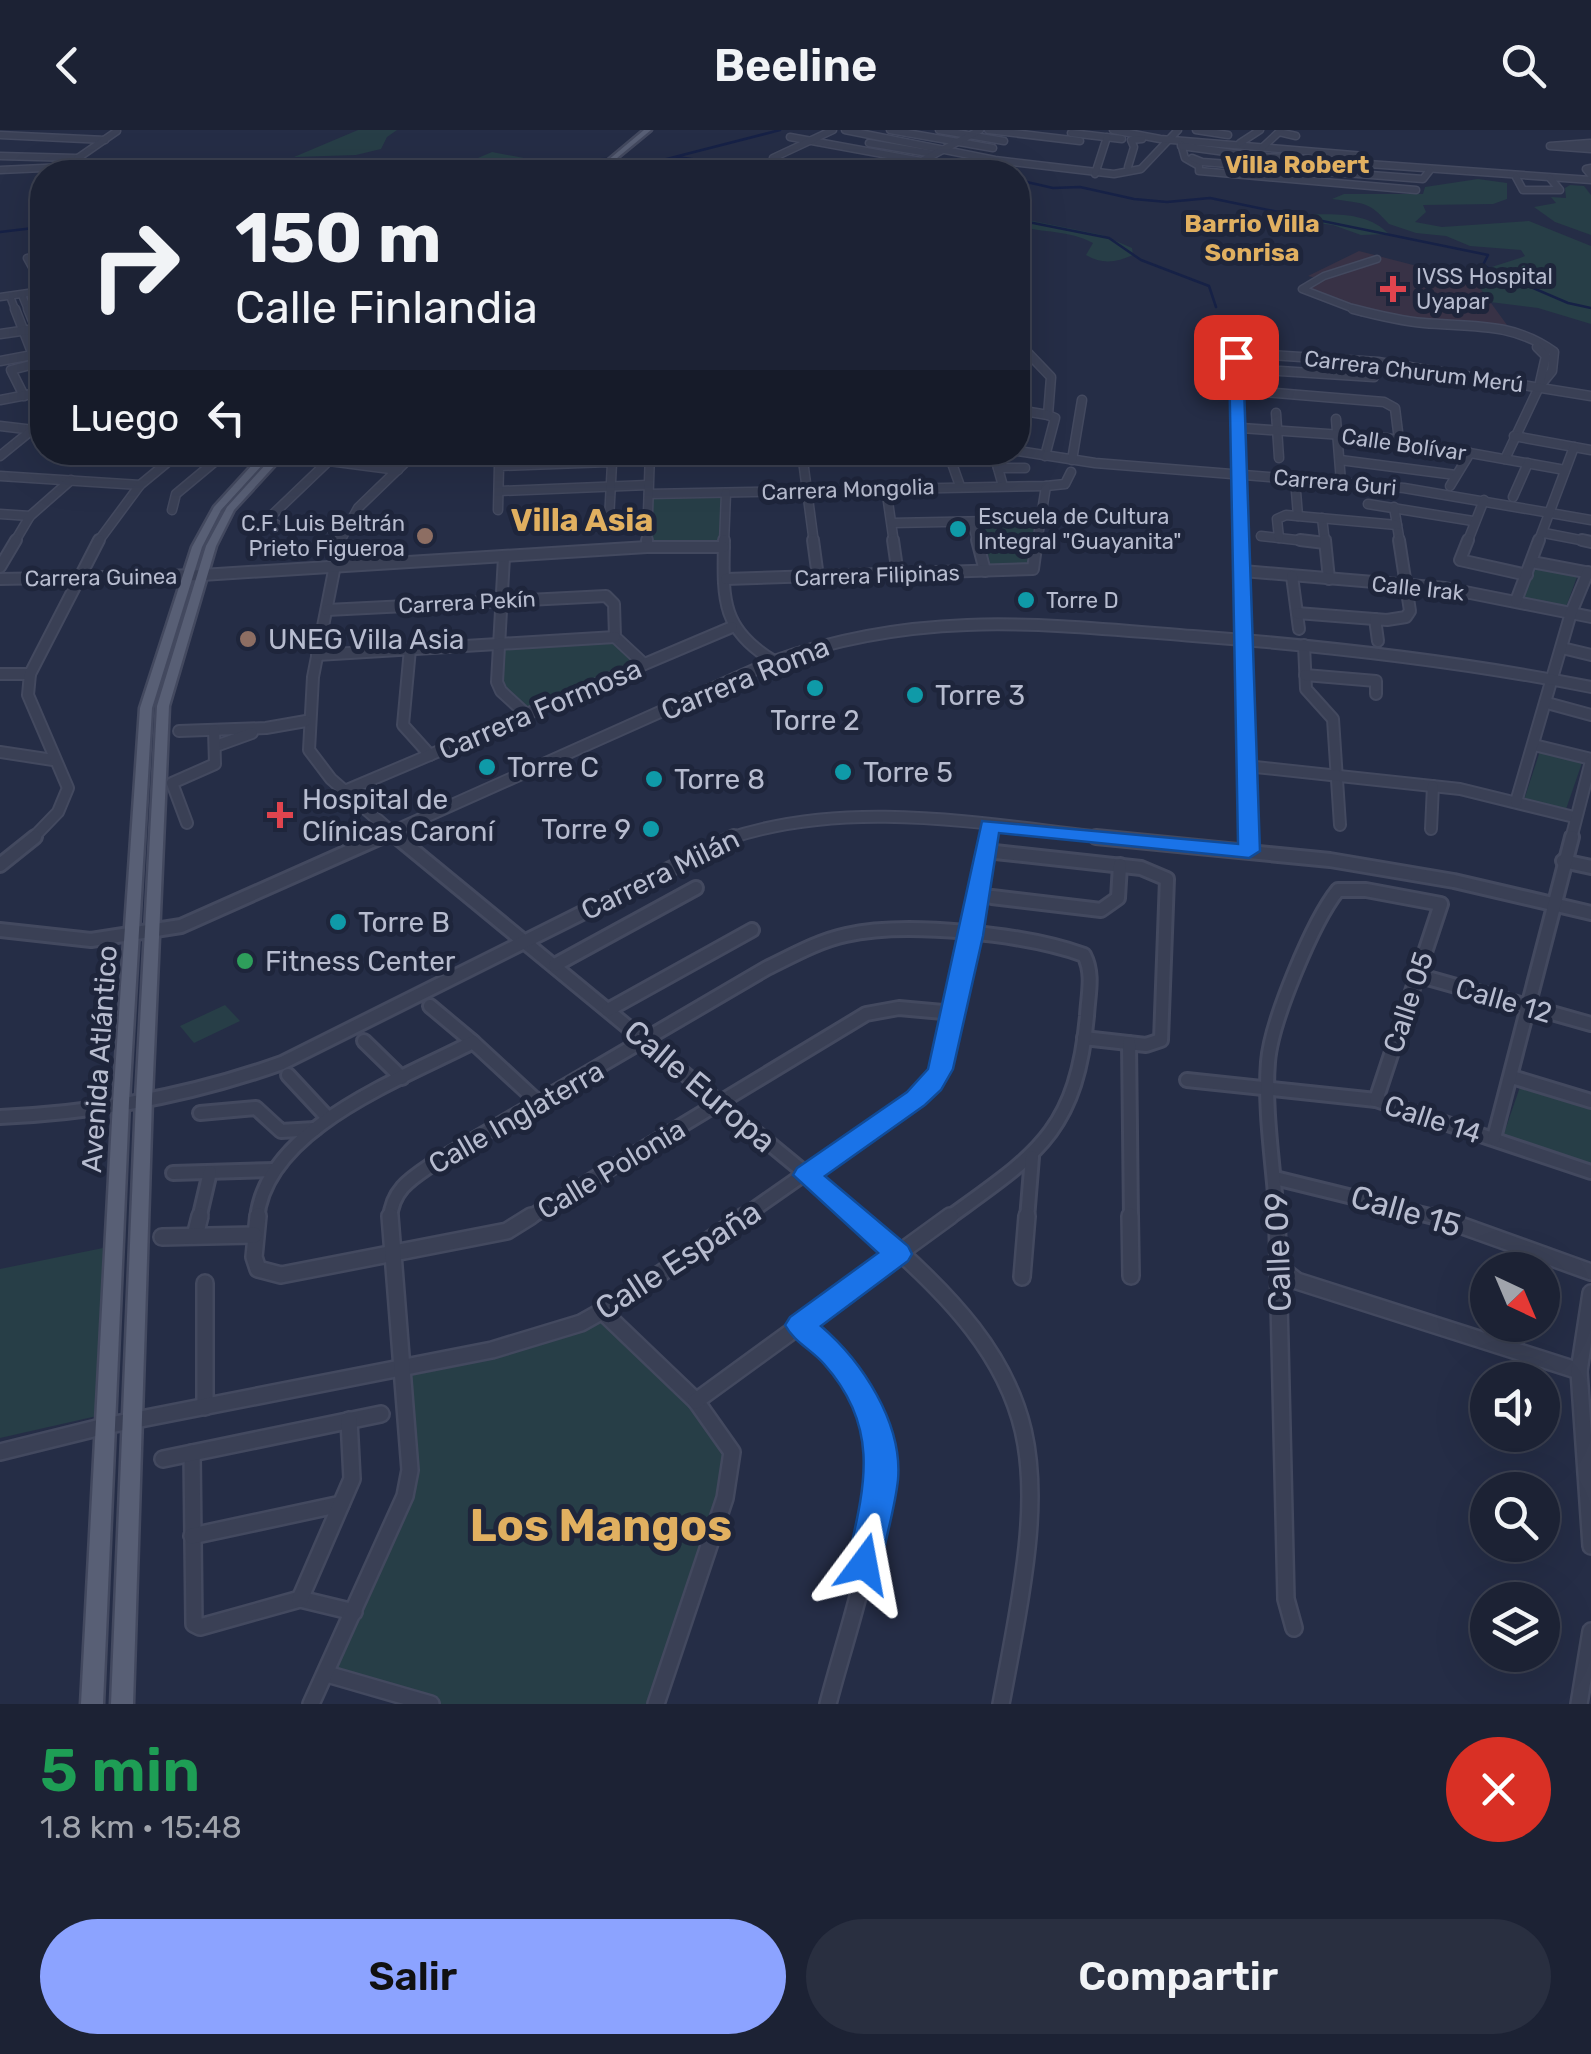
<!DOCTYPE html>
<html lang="es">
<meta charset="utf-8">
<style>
body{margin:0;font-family:Rubik,sans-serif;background:#292f40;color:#f1f3f6;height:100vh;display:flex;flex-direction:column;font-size:38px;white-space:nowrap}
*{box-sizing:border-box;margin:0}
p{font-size:32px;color:#a0a4ac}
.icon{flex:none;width:55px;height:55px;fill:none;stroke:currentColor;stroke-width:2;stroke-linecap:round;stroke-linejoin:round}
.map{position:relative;height:1574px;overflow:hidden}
.panel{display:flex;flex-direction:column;background:#1c2234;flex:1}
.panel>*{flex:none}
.banner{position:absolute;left:30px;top:30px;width:1000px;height:305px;border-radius:40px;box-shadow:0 10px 40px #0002,0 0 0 2px #3a3f4f;background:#1c2234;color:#f1f3f6;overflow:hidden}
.needle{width:65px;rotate:136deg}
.buttons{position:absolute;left:1470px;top:1122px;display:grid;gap:20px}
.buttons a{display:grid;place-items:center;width:90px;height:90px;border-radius:50%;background:#1c2234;box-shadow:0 10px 40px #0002,0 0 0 2px #3a3f4f;font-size:50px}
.pin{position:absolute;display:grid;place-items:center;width:85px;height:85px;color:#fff;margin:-42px;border-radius:20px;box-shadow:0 5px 15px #0006}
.me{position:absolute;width:110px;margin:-55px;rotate:13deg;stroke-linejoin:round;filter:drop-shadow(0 0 8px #0008)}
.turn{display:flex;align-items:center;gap:35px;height:210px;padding:0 40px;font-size:45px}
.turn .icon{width:130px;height:130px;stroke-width:2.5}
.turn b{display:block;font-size:70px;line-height:85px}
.then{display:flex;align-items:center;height:95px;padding:0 40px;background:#0003;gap:20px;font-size:38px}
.round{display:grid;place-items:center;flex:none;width:105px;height:105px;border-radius:52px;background:#292f40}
.overview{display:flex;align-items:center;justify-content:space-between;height:170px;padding:0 40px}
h1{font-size:60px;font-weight:600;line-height:75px;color:#1e9e55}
.cta{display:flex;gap:20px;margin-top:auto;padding:20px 40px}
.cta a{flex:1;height:115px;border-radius:60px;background:#8ca3ff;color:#111;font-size:40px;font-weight:600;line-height:115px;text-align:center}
.cta a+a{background:#292f40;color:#f1f3f6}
header{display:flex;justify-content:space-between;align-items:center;height:130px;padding:0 40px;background:#1c2234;font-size:45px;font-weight:600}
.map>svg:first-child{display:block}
.medical{fill:#383246}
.green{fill:#273e47}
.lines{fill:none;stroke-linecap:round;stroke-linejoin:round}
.stream{stroke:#162146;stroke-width:2.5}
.minor-far4-casing{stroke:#43495f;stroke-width:9}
.minor-far3-casing{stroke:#43495f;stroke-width:11}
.minor-far2-casing{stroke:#43495f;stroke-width:14}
.minor-far1-casing{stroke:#43495f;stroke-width:18}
.minor-casing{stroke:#43495f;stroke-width:20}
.major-casing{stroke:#43495f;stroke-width:5}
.minor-far4{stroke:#3a4055;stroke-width:6}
.minor-far3{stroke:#3a4055;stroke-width:8}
.minor-far2{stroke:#3a4055;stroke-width:10}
.minor-far1{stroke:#3a4055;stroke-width:12}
.minor{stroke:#3a4055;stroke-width:15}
.major{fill:#585f75;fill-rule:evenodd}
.route{fill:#1a73e8;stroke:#114b97;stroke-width:2.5}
.health-dot{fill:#e0444e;stroke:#1e253b;stroke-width:4}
.culture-dot{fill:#0f9aa8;stroke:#1e253b;stroke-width:4}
.education-dot{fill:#8d6e63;stroke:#1e253b;stroke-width:4}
.leisure-dot{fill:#2e9e5b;stroke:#1e253b;stroke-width:4}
.labels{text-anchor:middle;stroke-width:10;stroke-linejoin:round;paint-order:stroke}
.far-poi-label{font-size:22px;fill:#b7bccf;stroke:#1e253b;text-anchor:start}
.far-street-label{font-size:22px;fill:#b7bccf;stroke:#1e253b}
.far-neighbourhood-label{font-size:25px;font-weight:bold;fill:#e1b060;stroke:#1e253b}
.poi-label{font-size:28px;fill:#b7bccf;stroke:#1e253b;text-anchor:start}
.street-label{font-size:28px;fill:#b7bccf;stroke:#1e253b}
.far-district-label{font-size:32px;font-weight:bold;fill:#e1b060;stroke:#1e253b}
.near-street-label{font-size:32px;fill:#b7bccf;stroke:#1e253b}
.near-district-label{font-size:45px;font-weight:bold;fill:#e1b060;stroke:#1e253b}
</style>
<header><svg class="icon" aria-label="back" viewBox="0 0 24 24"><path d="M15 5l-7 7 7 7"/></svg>Beeline<svg class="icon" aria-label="search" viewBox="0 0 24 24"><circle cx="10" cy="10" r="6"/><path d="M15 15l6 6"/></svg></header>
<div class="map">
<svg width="1591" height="1574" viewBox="0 0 1591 1574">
<rect width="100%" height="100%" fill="#252d46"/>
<path class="medical" d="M1359,121L1475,151L1507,195L1411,192L1310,164L1307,157L1320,149L1308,146Z"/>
<g class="green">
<path d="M358,0H397L387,7L381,19L356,25L294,27Z"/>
<path d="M492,22L561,35L551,42H445Z"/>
<path d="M1478,49L1507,53V69L1493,74L1423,75L1426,82L1415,92L1442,97L1529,91L1591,116V194L1538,178L1490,172L1475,151L1460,147L1520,128L1525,126L1521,120L1470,116L1446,106L1416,103L1389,94C1368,71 1366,74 1332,69L1344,64H1423L1425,57Z"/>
<path d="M1570,55L1584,56L1591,65V105L1555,92L1534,77L1556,73L1551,67L1566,68L1565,58Z"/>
<path d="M1298,85C1329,84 1366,80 1389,104L1361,105L1333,95L1291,90Z"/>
<path d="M1018,88L1102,105L1132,118L1133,125C1117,132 1103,135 1086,125L1093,113C1069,100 1043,103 1018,96Z"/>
<path d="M724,365L722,415L649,416L648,368Z"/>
<path d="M1025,394L1037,399L1027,432L1023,436L991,437L981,395Z"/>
<path d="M1539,437L1578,444L1566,477L1528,471L1523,466L1533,442Z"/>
<path d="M614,508L642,534L527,583L503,561L500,515Z"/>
<path d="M1540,621L1583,630L1565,682L1524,670Z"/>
<path d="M225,875L240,891L194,913L180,896Z"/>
<path d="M1520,957L1591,978V1037L1502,1009Z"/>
<path d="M103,1118L97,1286L0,1308V1139Z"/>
<path d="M602,1181L696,1271L732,1322L656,1574H431L327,1544L405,1366L400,1239Z"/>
</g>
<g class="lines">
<g class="stream">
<path d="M677,27C749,38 821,37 894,42"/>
<path d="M616,30L659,31L780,0"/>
<path d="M551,42L576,30L608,29"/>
<path d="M918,42L948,38L986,42"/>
<path d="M1018,50L1053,58L1080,57L1134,69L1167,72L1210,68L1488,125L1483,135L1493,141L1568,173L1591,178"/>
<path d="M1018,90L1109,108L1141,130L1209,156L1216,177"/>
<path d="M0,102L42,97"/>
</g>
<g class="minor-far4-casing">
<g id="minor-far4">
<path d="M845,0L995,30L1114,44L1141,39L1178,0"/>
<path d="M890,0L993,18"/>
<path d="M939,0L1004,11"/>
<path d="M988,0L1080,11"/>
<path d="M1113,0L1160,9L1365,26"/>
<path d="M1196,0L1228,5"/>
<path d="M1071,3L1122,9"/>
<path d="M0,5L105,10"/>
<path d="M790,7L921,31"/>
<path d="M869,13L934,24"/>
<path d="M1240,13L1260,0"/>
<path d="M1590,13L1550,16L1591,19"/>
<path d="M1181,14L1185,28L1199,36V41L1416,60"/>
<path d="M1181,16L1255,26L1591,50"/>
<path d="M1263,17L1279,2L1296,6"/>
<path d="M0,26L76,28"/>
<path d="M773,28L833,0"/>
<path d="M1192,28L1202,32L1423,49L1430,40"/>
<path d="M918,33L980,0"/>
<path d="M1128,37L1134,17L1131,10L1142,9"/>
<path d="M1591,38L1586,39L1591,45"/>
<path d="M0,40L65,37L117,1"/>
<path d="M1095,44L1107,7"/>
<path d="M1516,47L1523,60H1560L1550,48"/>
<path d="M42,124L27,128L42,155"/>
<path d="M22,165L29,182"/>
<path d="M10,166L16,182"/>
<path d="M0,167L42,161"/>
<path d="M1362,182L1302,159L1324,146L1377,129"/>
</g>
</g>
<g class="minor-far3-casing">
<g id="minor-far3">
<path d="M15,179L33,225L42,227"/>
<path d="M28,179L42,213"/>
<path d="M1353,179C1376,185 1400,191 1424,193C1471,197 1513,192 1554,222L1552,241L1539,257L1505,329"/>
<path d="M0,204L28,200"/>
<path d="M1537,217L1546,226L1539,257"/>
<path d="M1027,222L1051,247L1048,285L1055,288L1045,326"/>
<path d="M0,231L38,224"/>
<path d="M1280,241L1374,247"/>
<path d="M1239,260L1384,272L1395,278L1399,310"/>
<path d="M24,266L11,240L42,232"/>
<path d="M0,270L42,262"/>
<path d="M1018,280L1048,285"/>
<path d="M1276,283L1279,328"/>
<path d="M1336,289L1341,352"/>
<path d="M0,296L42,301"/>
<path d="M1241,298L1386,308L1565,340"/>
<path d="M1514,306L1591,320"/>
<path d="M1018,321L1095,333L1404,358L1591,390"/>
<path d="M338,322L268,389L280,397L344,398"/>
<path d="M948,322L960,356"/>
<path d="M219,323L265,328"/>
<path d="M802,323L814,413"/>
<path d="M994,324L1003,356"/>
<path d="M0,326L32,300"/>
<path d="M650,328L935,322"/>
<path d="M1072,330L1082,270"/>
<path d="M1340,330L1456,345"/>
<path d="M329,331L398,340"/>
<path d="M998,338H1025"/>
<path d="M0,346L140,355"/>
<path d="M1295,349L1298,386"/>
<path d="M1450,356L1470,323"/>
<path d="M886,358L894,413"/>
<path d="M499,361L648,355"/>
<path d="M649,364L1046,356L1065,354L1071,342"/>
<path d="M1513,367L1528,333"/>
<path d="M1368,374L1473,391"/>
<path d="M1394,377L1400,413"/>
<path d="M172,380L176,364L224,324"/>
<path d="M498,380L499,336L608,332L612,333L609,390"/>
<path d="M0,384L30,386"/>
<path d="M1322,388L1325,413"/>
<path d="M972,392L978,413"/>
<path d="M892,393L1043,390"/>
<path d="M1544,403L1591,412"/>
<path d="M1261,406L1323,413"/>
<path d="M1279,408L1277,389L1286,385L1397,395"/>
<path d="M14,413L30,386L71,350"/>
<path d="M97,413L140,355L180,322"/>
<path d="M339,413L358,378L416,322"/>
<path d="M647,413L650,322"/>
<path d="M724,413L726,363"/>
<path d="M1037,413L1046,356"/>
<path d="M1242,413L1237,223L1378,232L1591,266"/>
<path d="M1467,413L1484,370"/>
<path d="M1538,413L1574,317"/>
</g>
</g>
<g class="minor-far2-casing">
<g id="minor-far2">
<path d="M340,410L313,547L309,620L331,649L400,709"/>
<path d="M724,410C723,468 720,499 774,531"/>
<path d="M813,410L818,447"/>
<path d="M893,410L898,445"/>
<path d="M977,410L985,441"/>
<path d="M1242,410L1249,709"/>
<path d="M1300,410L1325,413"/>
<path d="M1325,410L1329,449"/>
<path d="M1468,410L1460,430L1527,445"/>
<path d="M1582,410L1591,412"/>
<path d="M647,417V410"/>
<path d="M504,427L497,552L501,561L526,584"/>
<path d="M1532,432L1591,443"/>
<path d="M0,437L16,410"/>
<path d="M1243,441L1445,458L1591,487"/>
<path d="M1292,446L1299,499"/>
<path d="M0,449L202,445L647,417H724"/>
<path d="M726,449L1033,439L1037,410"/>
<path d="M1516,471L1539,410"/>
<path d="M327,480L606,466L614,474L615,507L644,534"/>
<path d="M1297,483L1387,490L1406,487L1410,481L1399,410"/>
<path d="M1375,489L1378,511"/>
<path d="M1304,515L1306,559L1333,589L1340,695"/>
<path d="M1562,518L1591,525"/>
<path d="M410,519L403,595L430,625"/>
<path d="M317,525L615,507"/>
<path d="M0,544H30"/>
<path d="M1305,545L1376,551V564"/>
<path d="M1547,573L1591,585"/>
<path d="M179,601L266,598L306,591"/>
<path d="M1534,615L1591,629"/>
<path d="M216,616L252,603"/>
<path d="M0,622L53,630"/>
<path d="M1246,636L1460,659L1574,687"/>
<path d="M347,660L732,497"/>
<path d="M1516,672L1571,483L1588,442"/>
<path d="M187,693L172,653L215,634L214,600"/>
<path d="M1431,699L1433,656"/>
<path d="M32,709L58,682L68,658L28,565L30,544L99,410"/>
<path d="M376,709L774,531C920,479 1042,494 1193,506C1327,516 1459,531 1591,557"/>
<path d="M727,709C854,666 990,696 1121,709"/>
<path d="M987,709L990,695"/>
<path d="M1571,709L1591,631"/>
</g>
</g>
<g class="minor-far1-casing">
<g id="minor-far1">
<path d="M397,707L861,1089"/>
<path d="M1096,707L1330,730L1454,751L1591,783"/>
<path d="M1249,707V721"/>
<path d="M986,721L1141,738L1167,749L1161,910L1146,915L1084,908"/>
<path d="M1563,731L1591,737"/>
<path d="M0,735L35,707"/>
<path d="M992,767L1101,780L1118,768L1120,735"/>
<path d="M0,800L91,810L181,796L381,707"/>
<path d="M555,835L696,758"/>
<path d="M1417,845L1591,894"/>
<path d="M430,876L473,912"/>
<path d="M608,880L752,800"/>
<path d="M364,911L402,948"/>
<path d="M1129,913L1131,1089"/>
<path d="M288,945L328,988"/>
<path d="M1512,947L1591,971"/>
<path d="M1187,950L1376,970L1591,1042"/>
<path d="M200,983L256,978L281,1001L315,999"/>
<path d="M0,987C95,983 192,965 282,933L734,707"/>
<path d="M1494,1008L1572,707"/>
<path d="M173,1043L274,1040"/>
<path d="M1275,1048L1442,1089"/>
<path d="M199,1089L210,1042"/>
<path d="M257,1089C265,998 402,949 473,912L539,973"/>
<path d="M390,1089C392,1059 412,1048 434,1033L767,838C792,826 818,811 846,805C906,791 1026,804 1084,825C1094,844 1088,865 1087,886C1076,1004 1035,1025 947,1089"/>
<path d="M527,1089L866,884L899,878L954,883"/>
<path d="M740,1089L933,954L947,920L988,707"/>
<path d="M1027,1089L1032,1027"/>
<path d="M1277,1089C1274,1039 1264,981 1268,932C1271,892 1313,791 1338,760H1366L1441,774L1376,970"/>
</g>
</g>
<g class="minor-casing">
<g id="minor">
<path d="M258,1086L254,1127L258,1139L281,1145L507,1101L531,1086"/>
<path d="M858,1086C1063,1255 1047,1331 1001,1574"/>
<path d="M1130,1086L1131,1146"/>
<path d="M1277,1086L1286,1469L1294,1498"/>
<path d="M1435,1086L1591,1142"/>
<path d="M195,1106L200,1086"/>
<path d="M162,1107L254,1105"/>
<path d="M1280,1138L1297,1151L1579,1241"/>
<path d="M1022,1147L1027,1086"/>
<path d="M205,1153V1277"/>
<path d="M1591,1163L1579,1241L1591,1416"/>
<path d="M602,1181L696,1271L732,1322L725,1368L656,1574"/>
<path d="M800,1195C826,1220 854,1245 868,1279C901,1355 848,1495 828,1574"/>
<path d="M696,1271L950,1086"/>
<path d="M0,1322L105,1296L492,1220L581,1193L622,1170L744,1086"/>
<path d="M192,1323L194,1494L200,1497L300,1469L354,1482"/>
<path d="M163,1329L381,1284"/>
<path d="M192,1406L341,1374"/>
<path d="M300,1469L352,1349L349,1290"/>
<path d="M327,1544L431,1574"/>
<path d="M311,1574L405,1366L410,1340L390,1086"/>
<path d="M1579,1574L1591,1501"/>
</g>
</g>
<g class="major-casing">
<g id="major">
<path d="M644,0H651L600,42H594Z"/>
<path d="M264,322H274L221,380L202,417L152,578L129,972L103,1574H81L113,972L140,578L192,417L214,377Z"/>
<path d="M277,322H287L234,380L216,416L169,576L152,969L133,1574H111L136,969L157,576L206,416L227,377Z"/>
</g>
</g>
<use href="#minor-far4" class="minor-far4"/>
<use href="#minor-far3" class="minor-far3"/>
<use href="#minor-far2" class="minor-far2"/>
<use href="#minor-far1" class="minor-far1"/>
<use href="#minor" class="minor"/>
<use href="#major" class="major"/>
</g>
<path class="route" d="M1236,223L1243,227L1260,721L1249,728L999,703L983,806L953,939L941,960L925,975L825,1046L908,1116L912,1124L908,1131L821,1196C862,1231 903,1293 898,1350C895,1378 886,1406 881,1434L876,1444L864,1449L852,1444L847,1434C864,1358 882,1299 824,1234C812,1220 794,1212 785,1195L790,1187L878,1123L793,1045L797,1038L907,962L928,939L982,691L1238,714L1229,227Z"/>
<g class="health-dot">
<path d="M1388 144h10v10h10v10h-10v10h-10v-10h-10v-10h10z"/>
<path d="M275 670h10v10h10v10h-10v10h-10v-10h-10v-10h10z"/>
</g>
<g class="culture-dot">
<circle cx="958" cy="399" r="10"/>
<circle cx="1026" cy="470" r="10"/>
<circle cx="815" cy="558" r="10"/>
<circle cx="915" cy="565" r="10"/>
<circle cx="487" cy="637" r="10"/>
<circle cx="843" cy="642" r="10"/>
<circle cx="654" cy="649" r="10"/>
<circle cx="651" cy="699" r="10"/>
<circle cx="338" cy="792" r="10"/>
</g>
<g class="education-dot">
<circle cx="425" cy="406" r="10"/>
<circle cx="248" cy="509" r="10"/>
</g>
<circle class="leisure-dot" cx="245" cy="831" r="10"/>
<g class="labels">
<g class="far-poi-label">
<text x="1416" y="154">IVSS Hospital<tspan x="1416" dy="25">Uyapar</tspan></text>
<text x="978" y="394">Escuela de Cultura<tspan x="978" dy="25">Integral "Guayanita"</tspan></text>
<text x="405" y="401" text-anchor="end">C.F. Luis Beltrán<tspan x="405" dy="25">Prieto Figueroa</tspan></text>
<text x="1046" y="478">Torre D</text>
</g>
<g class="far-street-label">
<text transform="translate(1414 241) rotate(7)" y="8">Carrera Churum Merú</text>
<text transform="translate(1404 314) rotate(8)" y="8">Calle Bolívar</text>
<text transform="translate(1335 352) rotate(5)" y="8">Carrera Guri</text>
<text transform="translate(848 359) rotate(-2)" y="8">Carrera Mongolia</text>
<text transform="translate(877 445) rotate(-2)" y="8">Carrera Filipinas</text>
<text transform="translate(101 447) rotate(-1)" y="8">Carrera Guinea</text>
<text transform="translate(1418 458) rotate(6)" y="8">Calle Irak</text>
<text transform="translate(467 472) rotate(-3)" y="8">Carrera Pekín</text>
</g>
<g class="far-neighbourhood-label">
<text x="1297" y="43">Villa Robert</text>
<text x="1252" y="102">Barrio Villa<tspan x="1252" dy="29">Sonrisa</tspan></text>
</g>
<g class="poi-label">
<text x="268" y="519">UNEG Villa Asia</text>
<text x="935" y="575">Torre 3</text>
<text x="815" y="600" text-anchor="middle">Torre 2</text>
<text x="507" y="647">Torre C</text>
<text x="863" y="652">Torre 5</text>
<text x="674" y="659">Torre 8</text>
<text x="302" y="679">Hospital de<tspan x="302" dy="32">Clínicas Caroní</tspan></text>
<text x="631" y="709" text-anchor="end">Torre 9</text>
<text x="358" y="802">Torre B</text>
<text x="265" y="841">Fitness Center</text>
</g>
<g class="street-label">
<text transform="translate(745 548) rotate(-22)" y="10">Carrera Roma</text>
<text transform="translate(540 579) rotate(-23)" y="10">Carrera Formosa</text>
<text transform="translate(660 744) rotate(-26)" y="10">Carrera Milán</text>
<text transform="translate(1504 870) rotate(16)" y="10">Calle 12</text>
<text transform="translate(1408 872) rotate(-72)" y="10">Calle 05</text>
<text transform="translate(99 929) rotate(-86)" y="10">Avenida Atlántico</text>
<text transform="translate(516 987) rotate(-30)" y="10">Calle Inglaterra</text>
<text transform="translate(1433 989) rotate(18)" y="10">Calle 14</text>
<text transform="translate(611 1039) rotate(-31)" y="10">Calle Polonia</text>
</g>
<g class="far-district-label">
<text x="582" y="401">Villa Asia</text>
</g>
<g class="near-street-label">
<text transform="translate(700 956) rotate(40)" y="11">Calle Europa</text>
<text transform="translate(1406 1081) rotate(16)" y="11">Calle 15</text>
<text transform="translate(1278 1122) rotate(-92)" y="11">Calle 09</text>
<text transform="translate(678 1130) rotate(-33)" y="11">Calle España</text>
</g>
<g class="near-district-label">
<text x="601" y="1411">Los Mangos</text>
</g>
</g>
</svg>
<div class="buttons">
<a><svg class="needle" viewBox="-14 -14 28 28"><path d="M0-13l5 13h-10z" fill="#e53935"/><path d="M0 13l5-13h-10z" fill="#a0a4ac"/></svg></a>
<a><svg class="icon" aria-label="sound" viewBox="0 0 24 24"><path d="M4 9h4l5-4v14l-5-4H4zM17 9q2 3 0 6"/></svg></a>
<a><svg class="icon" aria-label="search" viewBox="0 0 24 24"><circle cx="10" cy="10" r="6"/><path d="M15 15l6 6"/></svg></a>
<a><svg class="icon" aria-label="layers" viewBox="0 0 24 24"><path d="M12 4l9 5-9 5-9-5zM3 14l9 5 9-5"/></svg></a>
</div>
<div class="pin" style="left:1236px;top:227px;background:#d93025"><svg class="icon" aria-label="arrive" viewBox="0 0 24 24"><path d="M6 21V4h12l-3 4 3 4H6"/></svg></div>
<svg class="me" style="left:864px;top:1434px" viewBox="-20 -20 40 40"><path d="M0-17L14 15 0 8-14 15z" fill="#1a73e8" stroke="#fff" stroke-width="4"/></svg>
<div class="banner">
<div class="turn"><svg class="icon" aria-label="right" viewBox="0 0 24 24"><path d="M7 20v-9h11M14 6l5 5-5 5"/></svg><div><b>150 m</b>Calle Finlandia</div></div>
<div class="then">Luego<svg class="icon" aria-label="left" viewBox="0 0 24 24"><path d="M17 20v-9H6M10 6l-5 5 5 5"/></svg></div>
</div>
</div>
<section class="panel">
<div class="overview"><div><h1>5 min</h1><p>1.8 km · 15:48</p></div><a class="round" style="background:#d93025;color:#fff"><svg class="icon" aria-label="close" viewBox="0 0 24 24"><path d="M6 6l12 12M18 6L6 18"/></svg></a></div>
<div class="cta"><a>Salir</a><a>Compartir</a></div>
</section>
